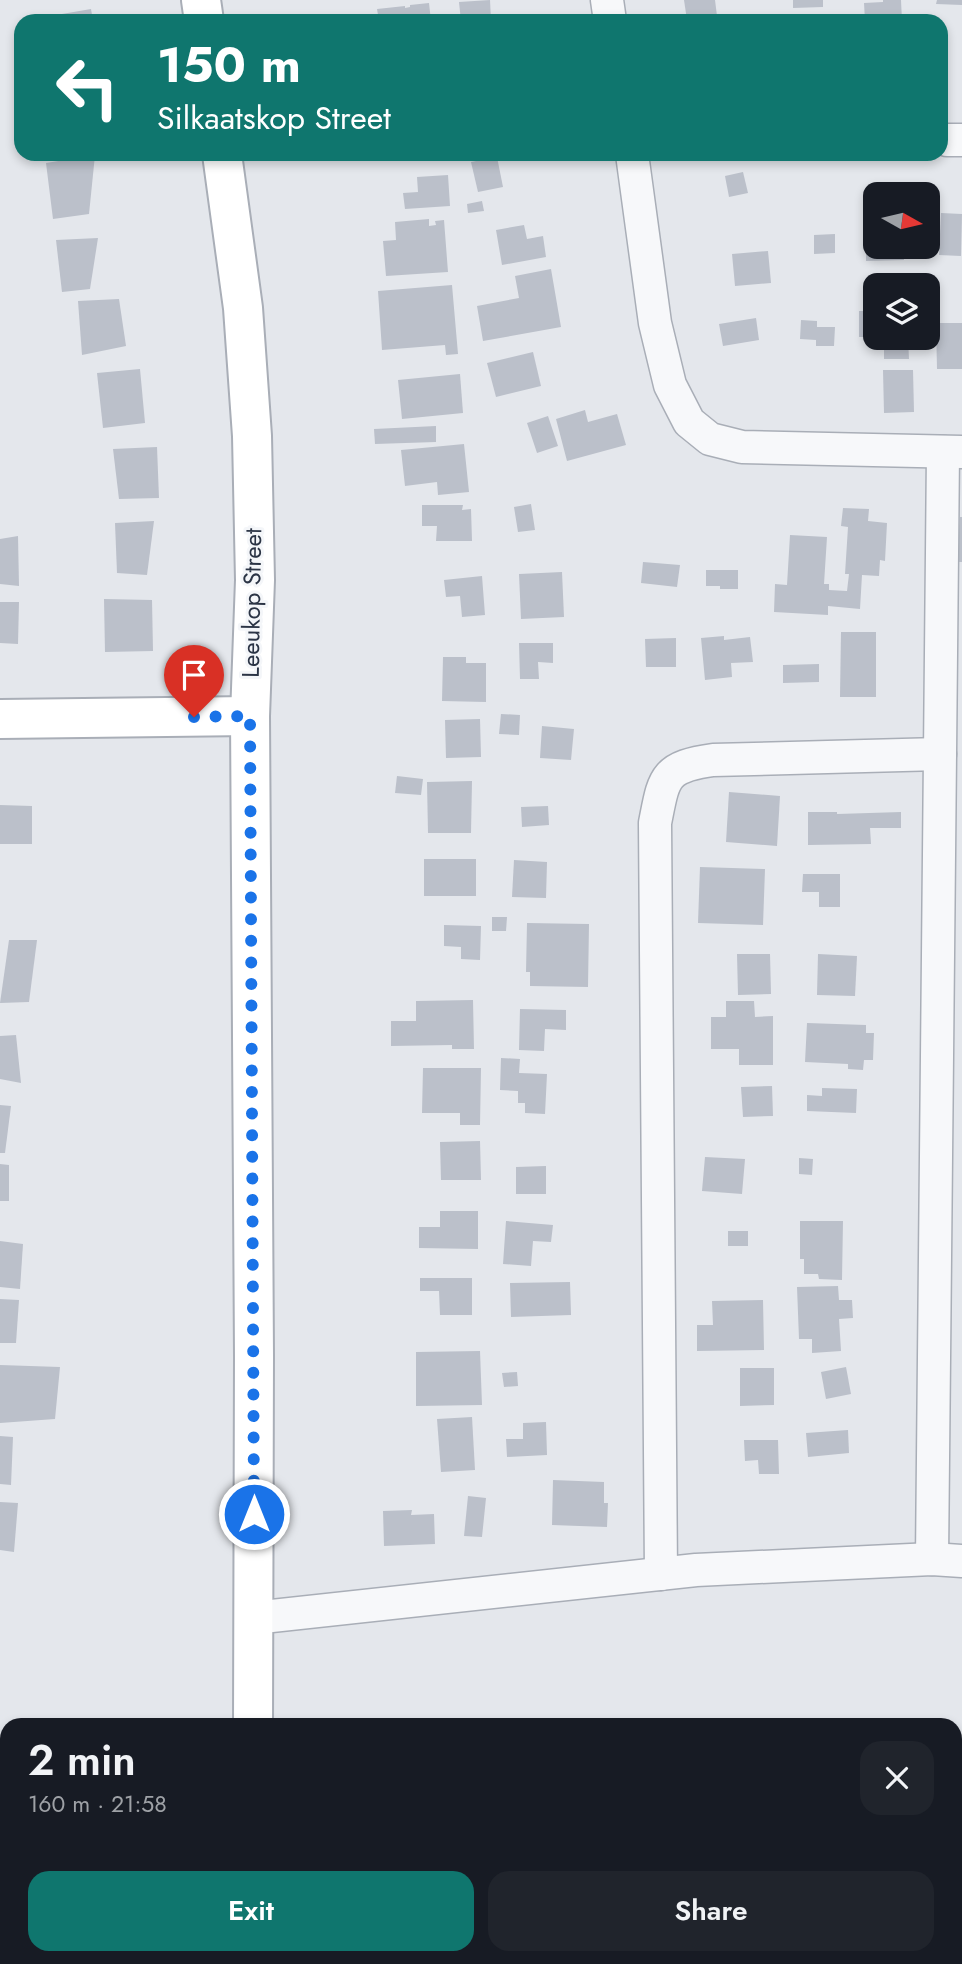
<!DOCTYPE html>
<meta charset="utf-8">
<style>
body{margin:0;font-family:Jost,sans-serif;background:#20242c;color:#f1f3f6;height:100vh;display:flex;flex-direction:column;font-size:26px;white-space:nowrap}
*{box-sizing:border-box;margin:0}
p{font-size:23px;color:#9ea1a6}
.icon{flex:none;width:38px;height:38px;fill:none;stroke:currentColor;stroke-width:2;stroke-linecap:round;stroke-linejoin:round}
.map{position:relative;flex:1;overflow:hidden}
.drawer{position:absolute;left:0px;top:1718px;width:962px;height:247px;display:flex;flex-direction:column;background:#171b24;border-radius:21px 21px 0 0;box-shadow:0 4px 10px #0003}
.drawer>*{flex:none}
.hud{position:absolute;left:14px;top:14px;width:934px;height:147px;border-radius:21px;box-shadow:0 4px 10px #0003;background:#0f766e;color:#fff;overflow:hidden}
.needle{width:46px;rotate:98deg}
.tools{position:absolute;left:863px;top:182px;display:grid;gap:14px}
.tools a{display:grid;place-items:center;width:77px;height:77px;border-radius:14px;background:#171b24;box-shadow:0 4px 10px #0003;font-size:35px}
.pin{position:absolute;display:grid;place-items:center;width:60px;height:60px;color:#fff;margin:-72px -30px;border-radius:50% 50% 50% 0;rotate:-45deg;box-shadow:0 0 7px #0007}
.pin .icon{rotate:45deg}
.me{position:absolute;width:77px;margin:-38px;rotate:0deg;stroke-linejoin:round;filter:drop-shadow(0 0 5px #0008)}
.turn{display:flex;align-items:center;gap:24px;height:147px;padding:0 28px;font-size:32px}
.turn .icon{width:91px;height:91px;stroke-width:2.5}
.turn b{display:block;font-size:49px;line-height:60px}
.round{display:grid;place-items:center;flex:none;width:74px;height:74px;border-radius:21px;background:#20242c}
.headline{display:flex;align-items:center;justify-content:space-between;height:119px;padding:0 28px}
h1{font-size:42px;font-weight:600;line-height:52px}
.action{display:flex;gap:14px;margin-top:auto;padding:14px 28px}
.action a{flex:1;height:80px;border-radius:21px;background:#0f766e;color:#fff;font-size:28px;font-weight:600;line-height:80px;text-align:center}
.action a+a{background:#20242c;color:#f1f3f6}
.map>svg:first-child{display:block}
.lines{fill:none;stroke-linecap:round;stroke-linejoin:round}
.stream{stroke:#9fb4cc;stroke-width:10}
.building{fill:#bbc0ca}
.street-casing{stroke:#a9aeb7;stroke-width:35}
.secondary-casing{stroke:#a9aeb7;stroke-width:42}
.street{stroke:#f7f8fa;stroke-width:32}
.secondary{stroke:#fff;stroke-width:38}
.route{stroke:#1a73e8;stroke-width:12;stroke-dasharray:0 21.6}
.labels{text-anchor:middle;stroke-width:6;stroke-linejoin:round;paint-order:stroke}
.street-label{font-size:24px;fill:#2b3445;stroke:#f4f6f9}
</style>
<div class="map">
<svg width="962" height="1964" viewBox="0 0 962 1964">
<rect width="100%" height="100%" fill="#e4e7ec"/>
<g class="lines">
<g class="stream">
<path d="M956,1827H962"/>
<path d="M0,1869H7"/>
</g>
</g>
<g class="building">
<path d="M490,0L491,21H461L459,2Z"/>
<path d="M684,0H715L717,16L687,20Z"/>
<path d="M793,0H823V7L793,8Z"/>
<path d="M883,0H901L902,21H865L864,3L883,2Z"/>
<path d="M937,0H962V5L936,4Z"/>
<path d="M429,3L431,21H379L377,9L405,6V8L410,7V5Z"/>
<path d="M91,9L93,21H27V20Z"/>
<path d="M95,155L89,214L53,219L46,163Z"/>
<path d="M497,157L503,187L478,192L471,162Z"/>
<path d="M743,172L748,193L729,197L725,176Z"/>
<path d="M448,175L450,206L405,209L403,193L418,192L417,177Z"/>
<path d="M482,201L484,211L468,213L467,204Z"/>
<path d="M941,213L962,214L961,256L939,255Z"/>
<path d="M429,219V226L436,225L435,221L444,220L448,272L386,276L383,241L396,240L395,222Z"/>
<path d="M524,225L527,239L543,236L546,257L502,265L496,230Z"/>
<path d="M835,234V253L814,254V235Z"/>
<path d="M98,238L90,289L62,292L56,240Z"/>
<path d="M866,241H875V247H903L904,260L866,261Z"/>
<path d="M768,251L771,283L735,286L732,254Z"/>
<path d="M551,269L561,327L483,341L477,306L519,298L515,276Z"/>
<path d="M452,285L458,354L446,355L445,345L382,350L378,291Z"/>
<path d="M119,299L126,346L82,355L78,301Z"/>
<rect x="859" y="311" width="16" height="26"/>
<path d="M756,318L759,340L723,346L719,324Z"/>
<path d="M801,320L817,321V327H835L834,346H816V340L800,339Z"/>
<path d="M936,323H962V369H937Z"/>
<path d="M884,338H908L909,359H884Z"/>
<path d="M533,352L541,386L496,397L487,363Z"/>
<path d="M140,369L145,423L103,428L97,373Z"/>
<path d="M883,370H913L914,412L884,413Z"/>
<path d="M460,374L463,413L402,419L398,380Z"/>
<path d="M585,410L588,422L617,414L626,445L567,461L556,419Z"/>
<path d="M548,416L558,446L537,453L527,423Z"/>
<path d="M436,426V442L375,444L374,429Z"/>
<path d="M464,444L469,492L438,495L437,482L405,486L401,450Z"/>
<path d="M157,447L159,498L119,499L113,449Z"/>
<path d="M531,504L535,530L518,532L514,507Z"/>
<path d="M422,505H463L462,510L471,509L472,541H436L437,526H422Z"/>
<path d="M843,508L869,509L868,521L887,523L885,561L880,560L879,576L862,575L860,609L828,606V615L774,612L775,584L787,585L790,535L827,537L824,584H829V590L847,591L849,574H845L848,527L841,526Z"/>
<path d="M960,517H962V562H957Z"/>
<path d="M154,521L147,575L117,573L115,523Z"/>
<path d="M18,536L19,586L0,584V539Z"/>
<path d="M643,562L680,565L677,587L641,583Z"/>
<path d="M706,570H738V589H720V586H706Z"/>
<path d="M562,572L564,617L521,619L519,574Z"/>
<path d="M482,576L485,615L462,617L460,596L446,597L444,580Z"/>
<path d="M104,599L152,600L153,651L105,652Z"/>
<path d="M0,602H19L18,644L0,643Z"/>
<path d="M841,632H876V697H840Z"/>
<path d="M724,636V640L750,637L753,662L731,663L732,677L705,680L701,638Z"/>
<path d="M676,638V667H646L645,639Z"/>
<path d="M519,643H553V663L538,662L539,679H520Z"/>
<path d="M443,657H466V663H486V702L442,701Z"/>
<path d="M819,664V682L783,683V665Z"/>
<path d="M501,714L520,715L519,735L499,734Z"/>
<path d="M480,719L481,757L446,758L445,720Z"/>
<path d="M542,726L574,729L571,760L540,758Z"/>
<path d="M397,776L423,779L421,795L395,793Z"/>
<path d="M472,781L471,833H428L427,782Z"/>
<path d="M729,792L780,796L777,846L726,842Z"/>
<path d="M0,805L32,806V844H0Z"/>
<path d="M548,806L549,825L522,827L521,807Z"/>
<path d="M808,812H837V814L901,812V828H870L871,844L808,845Z"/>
<rect x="424" y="859" width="52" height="37"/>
<path d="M514,860L547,862L546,898L512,897Z"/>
<path d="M700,867L765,869L763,925L698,923Z"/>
<path d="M803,874H840V907H819V892H802Z"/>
<path d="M492,917H507L506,931H492Z"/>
<path d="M527,923L589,924L588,987L530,986V972H526Z"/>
<path d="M444,925L481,926L480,960L461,959V947L444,946Z"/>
<path d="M9,940H37L29,1002L0,1003Z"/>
<path d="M737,954H770L771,994L738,995Z"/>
<path d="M818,954L857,956L855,996L817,995Z"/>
<path d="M473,1000L474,1049H452V1045L391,1046V1021H416V1001Z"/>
<path d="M726,1001H754L755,1017L773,1016V1065H739V1049H711V1017H726Z"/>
<path d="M520,1009L566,1010V1030L545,1029L544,1051L519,1050Z"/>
<path d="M807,1023L866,1025V1033H874L873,1060H864L863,1070L848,1069V1064L805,1062Z"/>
<path d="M16,1035L21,1083L0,1079V1036Z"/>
<path d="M501,1058L520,1059L519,1073L547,1074L545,1114L525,1113V1103H518V1091L500,1090Z"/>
<path d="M423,1068H481L480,1125H460V1113H422Z"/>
<path d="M772,1086L773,1116L743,1117L741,1087Z"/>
<path d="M822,1088L857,1089L856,1113L807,1111V1095L822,1096Z"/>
<path d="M0,1105L11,1106L5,1153H0Z"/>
<path d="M480,1141L481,1180H441L440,1142Z"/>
<path d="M705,1157L745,1159L742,1194L702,1191Z"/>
<path d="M799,1158L813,1159L812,1175L799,1174Z"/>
<path d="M0,1164L9,1165V1201H0Z"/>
<path d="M546,1166V1194H516V1167Z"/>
<path d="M440,1211H478V1249L419,1248V1227H440Z"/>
<path d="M506,1221L553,1225L551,1242L533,1241L531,1266L503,1264Z"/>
<path d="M800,1221H843L842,1280L819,1279L818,1274H804V1259H800Z"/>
<rect x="728" y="1231" width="20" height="15"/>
<path d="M0,1241L23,1244L20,1289L0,1287Z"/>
<path d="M420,1278H472V1315H440L439,1291H420Z"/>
<path d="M570,1282L571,1315L511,1317L510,1283Z"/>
<path d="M838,1286L839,1300H852L853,1318L839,1319L841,1351L812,1353V1339H799L797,1287Z"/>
<path d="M0,1299L19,1300L16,1343H0Z"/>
<path d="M763,1300L764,1350L697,1351V1325H713L712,1301Z"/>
<path d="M480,1351L482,1405L416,1406V1352Z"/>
<path d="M0,1365L60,1367L55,1419L0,1423Z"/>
<path d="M846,1367L851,1394L826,1399L821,1372Z"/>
<path d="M740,1368H774V1405L740,1406Z"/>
<path d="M517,1372L518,1386L504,1387L502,1373Z"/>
<path d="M472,1417L475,1470L441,1472L437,1419Z"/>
<path d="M546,1422L547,1455L507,1457L506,1439H523V1423Z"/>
<path d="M848,1430L849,1453L808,1457L806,1433Z"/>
<path d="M0,1436L13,1437L11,1485L0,1484Z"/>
<path d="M744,1440H778L779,1474H759L758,1460L745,1461Z"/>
<path d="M553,1480L604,1482V1503H608L607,1527L552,1525Z"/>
<path d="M468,1496L486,1498L482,1537L464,1536Z"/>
<path d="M0,1502L18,1503L14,1552L0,1550Z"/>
<path d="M412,1510L411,1515L434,1514L435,1544L384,1546L383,1511Z"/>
</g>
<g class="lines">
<g class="street-casing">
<g id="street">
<path d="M607,0L610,21"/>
<path d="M947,140H962"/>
<path d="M632,154L655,323L670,385L689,422L710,439L742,447L962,452"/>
<path d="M932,1559L943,452"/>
<path d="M661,1574L655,823C664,778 663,767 713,760L940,754"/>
<path d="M253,1618L696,1570L932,1559L962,1561"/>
</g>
</g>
<g class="secondary-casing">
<g id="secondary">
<path d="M201,0L204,21"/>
<path d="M222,154L243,308L252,436L255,580L250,716L254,1356L253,1726"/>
<path d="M0,719L250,716"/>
<path d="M253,1964V1958"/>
</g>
</g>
<use href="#street" class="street"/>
<use href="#secondary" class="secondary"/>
</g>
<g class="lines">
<path class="route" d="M194,717L250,716L254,1514"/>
</g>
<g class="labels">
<g class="street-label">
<text transform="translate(252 603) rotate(-89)" y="8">Leeukop Street</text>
</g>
</g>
</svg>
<div class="tools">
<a><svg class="needle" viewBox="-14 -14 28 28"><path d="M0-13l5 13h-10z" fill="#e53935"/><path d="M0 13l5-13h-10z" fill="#9ea1a6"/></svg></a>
<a><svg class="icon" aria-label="layers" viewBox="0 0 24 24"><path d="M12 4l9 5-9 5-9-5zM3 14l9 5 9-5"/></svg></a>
</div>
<div class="pin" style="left:194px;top:717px;background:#d93025"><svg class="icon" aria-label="arrive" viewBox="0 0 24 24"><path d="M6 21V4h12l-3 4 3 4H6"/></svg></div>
<svg class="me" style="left:254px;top:1514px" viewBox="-20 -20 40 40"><circle r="17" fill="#1a73e8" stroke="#fff" stroke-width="3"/><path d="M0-11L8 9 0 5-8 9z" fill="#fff"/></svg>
<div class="hud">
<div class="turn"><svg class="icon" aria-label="left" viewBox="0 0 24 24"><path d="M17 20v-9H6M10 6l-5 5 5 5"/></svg><div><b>150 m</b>Silkaatskop Street</div></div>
</div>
<section class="drawer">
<div class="headline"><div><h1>2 min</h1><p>160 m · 21:58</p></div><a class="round"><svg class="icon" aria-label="close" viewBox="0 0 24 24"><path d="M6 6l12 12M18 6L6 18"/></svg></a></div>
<div class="action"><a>Exit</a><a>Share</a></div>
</section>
</div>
